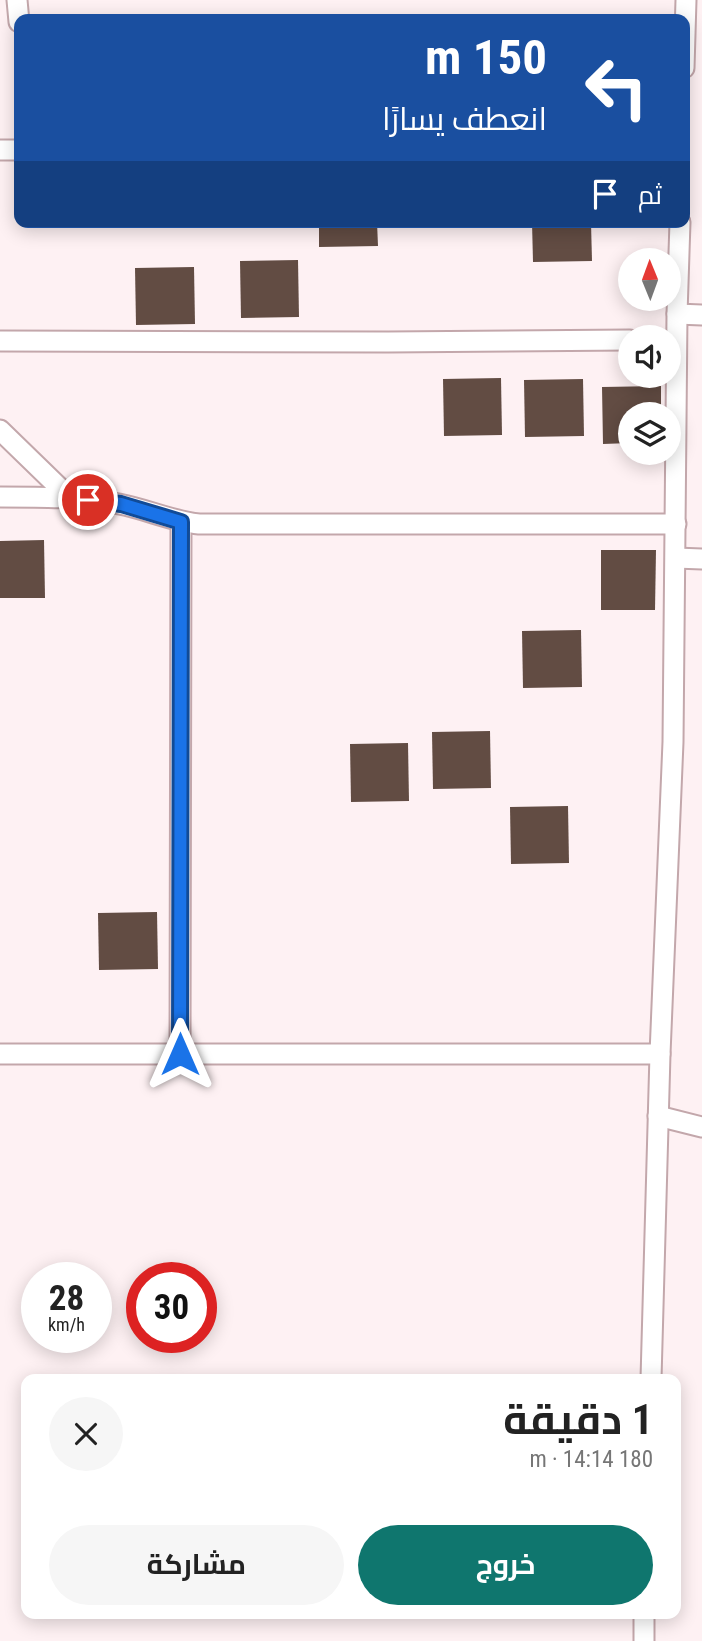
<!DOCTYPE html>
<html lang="ar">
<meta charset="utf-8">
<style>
body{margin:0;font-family:"Roboto Condensed",Cairo,sans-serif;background:#f6f6f6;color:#222;direction:rtl;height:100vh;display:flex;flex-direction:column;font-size:26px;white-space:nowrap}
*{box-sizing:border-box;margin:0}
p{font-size:23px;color:#767676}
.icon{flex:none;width:38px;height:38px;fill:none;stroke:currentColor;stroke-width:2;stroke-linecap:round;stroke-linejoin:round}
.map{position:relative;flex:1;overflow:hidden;direction:ltr}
.side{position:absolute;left:21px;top:1374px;width:660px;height:245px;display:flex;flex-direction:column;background:#fff;border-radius:14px;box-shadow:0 4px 18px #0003;direction:rtl}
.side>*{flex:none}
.guide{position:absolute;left:14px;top:14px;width:676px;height:214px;border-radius:14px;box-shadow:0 4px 18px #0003;direction:rtl;background:#1a4fa0;color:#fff;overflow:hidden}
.needle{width:46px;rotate:359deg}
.controls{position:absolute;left:618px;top:248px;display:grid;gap:14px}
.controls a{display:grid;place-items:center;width:63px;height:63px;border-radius:50%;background:#fff;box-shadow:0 4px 18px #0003;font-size:35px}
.speed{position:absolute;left:21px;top:1262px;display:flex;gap:14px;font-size:35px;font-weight:700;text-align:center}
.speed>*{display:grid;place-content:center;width:91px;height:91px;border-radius:50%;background:#fff;box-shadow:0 4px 18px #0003;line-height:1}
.speed small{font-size:18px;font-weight:400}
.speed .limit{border:10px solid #d22;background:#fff;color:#111}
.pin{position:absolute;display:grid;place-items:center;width:60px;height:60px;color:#fff;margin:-30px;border:4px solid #fff;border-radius:50%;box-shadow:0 2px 7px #0007}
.me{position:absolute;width:77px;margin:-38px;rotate:0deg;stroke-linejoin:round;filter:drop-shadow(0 0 5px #0008)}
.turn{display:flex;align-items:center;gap:24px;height:147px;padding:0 28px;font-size:32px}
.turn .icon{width:91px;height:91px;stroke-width:2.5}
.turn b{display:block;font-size:49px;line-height:60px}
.then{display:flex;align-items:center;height:66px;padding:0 28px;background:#0003;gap:14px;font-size:26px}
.round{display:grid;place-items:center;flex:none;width:74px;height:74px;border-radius:37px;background:#f6f6f6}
.headline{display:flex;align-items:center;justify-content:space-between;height:119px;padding:0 28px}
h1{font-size:42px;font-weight:700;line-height:52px}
.action{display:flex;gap:14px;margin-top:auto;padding:14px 28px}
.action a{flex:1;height:80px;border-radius:42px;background:#0f766e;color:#fff;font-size:28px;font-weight:700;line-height:80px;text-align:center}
.action a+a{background:#f6f6f6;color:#222}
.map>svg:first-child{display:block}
.building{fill:#624c43}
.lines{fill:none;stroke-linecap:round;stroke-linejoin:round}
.minor-casing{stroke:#c3a7ab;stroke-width:23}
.minor{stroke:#fff;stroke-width:19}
.route-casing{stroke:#114b97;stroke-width:18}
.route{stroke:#1a73e8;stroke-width:12}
</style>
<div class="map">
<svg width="702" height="1641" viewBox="0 0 702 1641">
<rect width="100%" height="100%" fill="#fef1f3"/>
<g class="building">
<path d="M319,222H377L378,246L319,247Z"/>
<path d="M532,222H591L592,261L533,262Z"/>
<path d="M298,260L299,317L241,318L240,261Z"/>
<path d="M194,267L195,324L136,325L135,268Z"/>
<path d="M501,378L502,435L444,436L443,379Z"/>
<path d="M583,379L584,436L525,437L524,380Z"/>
<path d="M661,386V415H630V443L603,444L602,387Z"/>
<path d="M44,540L45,598H0V541Z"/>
<path d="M601,550H656L655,610H601Z"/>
<path d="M581,630L582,687L523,688L522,631Z"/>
<path d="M490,731L491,788L433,789L432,732Z"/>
<path d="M408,743L409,801L351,802L350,744Z"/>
<path d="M568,806L569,863L511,864L510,807Z"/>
<path d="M157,912L158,969L99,970L98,913Z"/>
</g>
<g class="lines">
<g class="minor-casing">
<g id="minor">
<path d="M17,0L19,22"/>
<path d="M684,68L686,0"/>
<path d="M0,150H19"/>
<path d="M677,314L702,315"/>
<path d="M0,341L388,342L630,340"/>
<path d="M0,430L70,498"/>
<path d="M0,497C40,497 80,497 119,504C146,509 171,521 199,524H676"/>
<path d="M676,558L702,559"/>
<path d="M0,1054H660"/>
<path d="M180,1054L181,522"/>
<path d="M658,1116L702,1127"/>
<path d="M651,1379L660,1054L673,742L677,314L680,222"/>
<path d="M644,1641V1614"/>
</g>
</g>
<use href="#minor" class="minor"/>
</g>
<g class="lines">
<g class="route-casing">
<path id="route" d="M88,500L121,504L181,522L180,1054"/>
</g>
<use href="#route" class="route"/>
</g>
</svg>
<div class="controls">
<a><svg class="needle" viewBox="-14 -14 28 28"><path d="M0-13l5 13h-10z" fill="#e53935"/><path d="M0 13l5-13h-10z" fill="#767676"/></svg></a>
<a><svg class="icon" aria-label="sound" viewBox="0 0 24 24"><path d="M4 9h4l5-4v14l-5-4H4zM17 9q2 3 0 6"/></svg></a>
<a><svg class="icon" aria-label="layers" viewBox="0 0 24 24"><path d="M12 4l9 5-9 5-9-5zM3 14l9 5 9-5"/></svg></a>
</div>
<div class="speed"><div>28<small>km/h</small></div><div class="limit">30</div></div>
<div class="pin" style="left:88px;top:500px;background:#d93025"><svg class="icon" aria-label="arrive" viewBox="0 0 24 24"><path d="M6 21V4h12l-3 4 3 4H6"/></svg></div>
<svg class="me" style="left:180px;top:1054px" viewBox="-20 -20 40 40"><path d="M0-17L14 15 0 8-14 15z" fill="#1a73e8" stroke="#fff" stroke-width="4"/></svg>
<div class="guide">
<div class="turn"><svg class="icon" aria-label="left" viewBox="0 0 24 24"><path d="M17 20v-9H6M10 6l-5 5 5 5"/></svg><div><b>150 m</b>انعطف يسارًا</div></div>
<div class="then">ثم<svg class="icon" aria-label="arrive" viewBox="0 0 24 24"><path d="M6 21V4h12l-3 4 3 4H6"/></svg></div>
</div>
<section class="side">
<div class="headline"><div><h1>1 دقيقة</h1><p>180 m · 14:14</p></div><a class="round"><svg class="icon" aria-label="close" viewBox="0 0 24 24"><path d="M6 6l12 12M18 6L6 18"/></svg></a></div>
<div class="action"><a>خروج</a><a>مشاركة</a></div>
</section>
</div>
